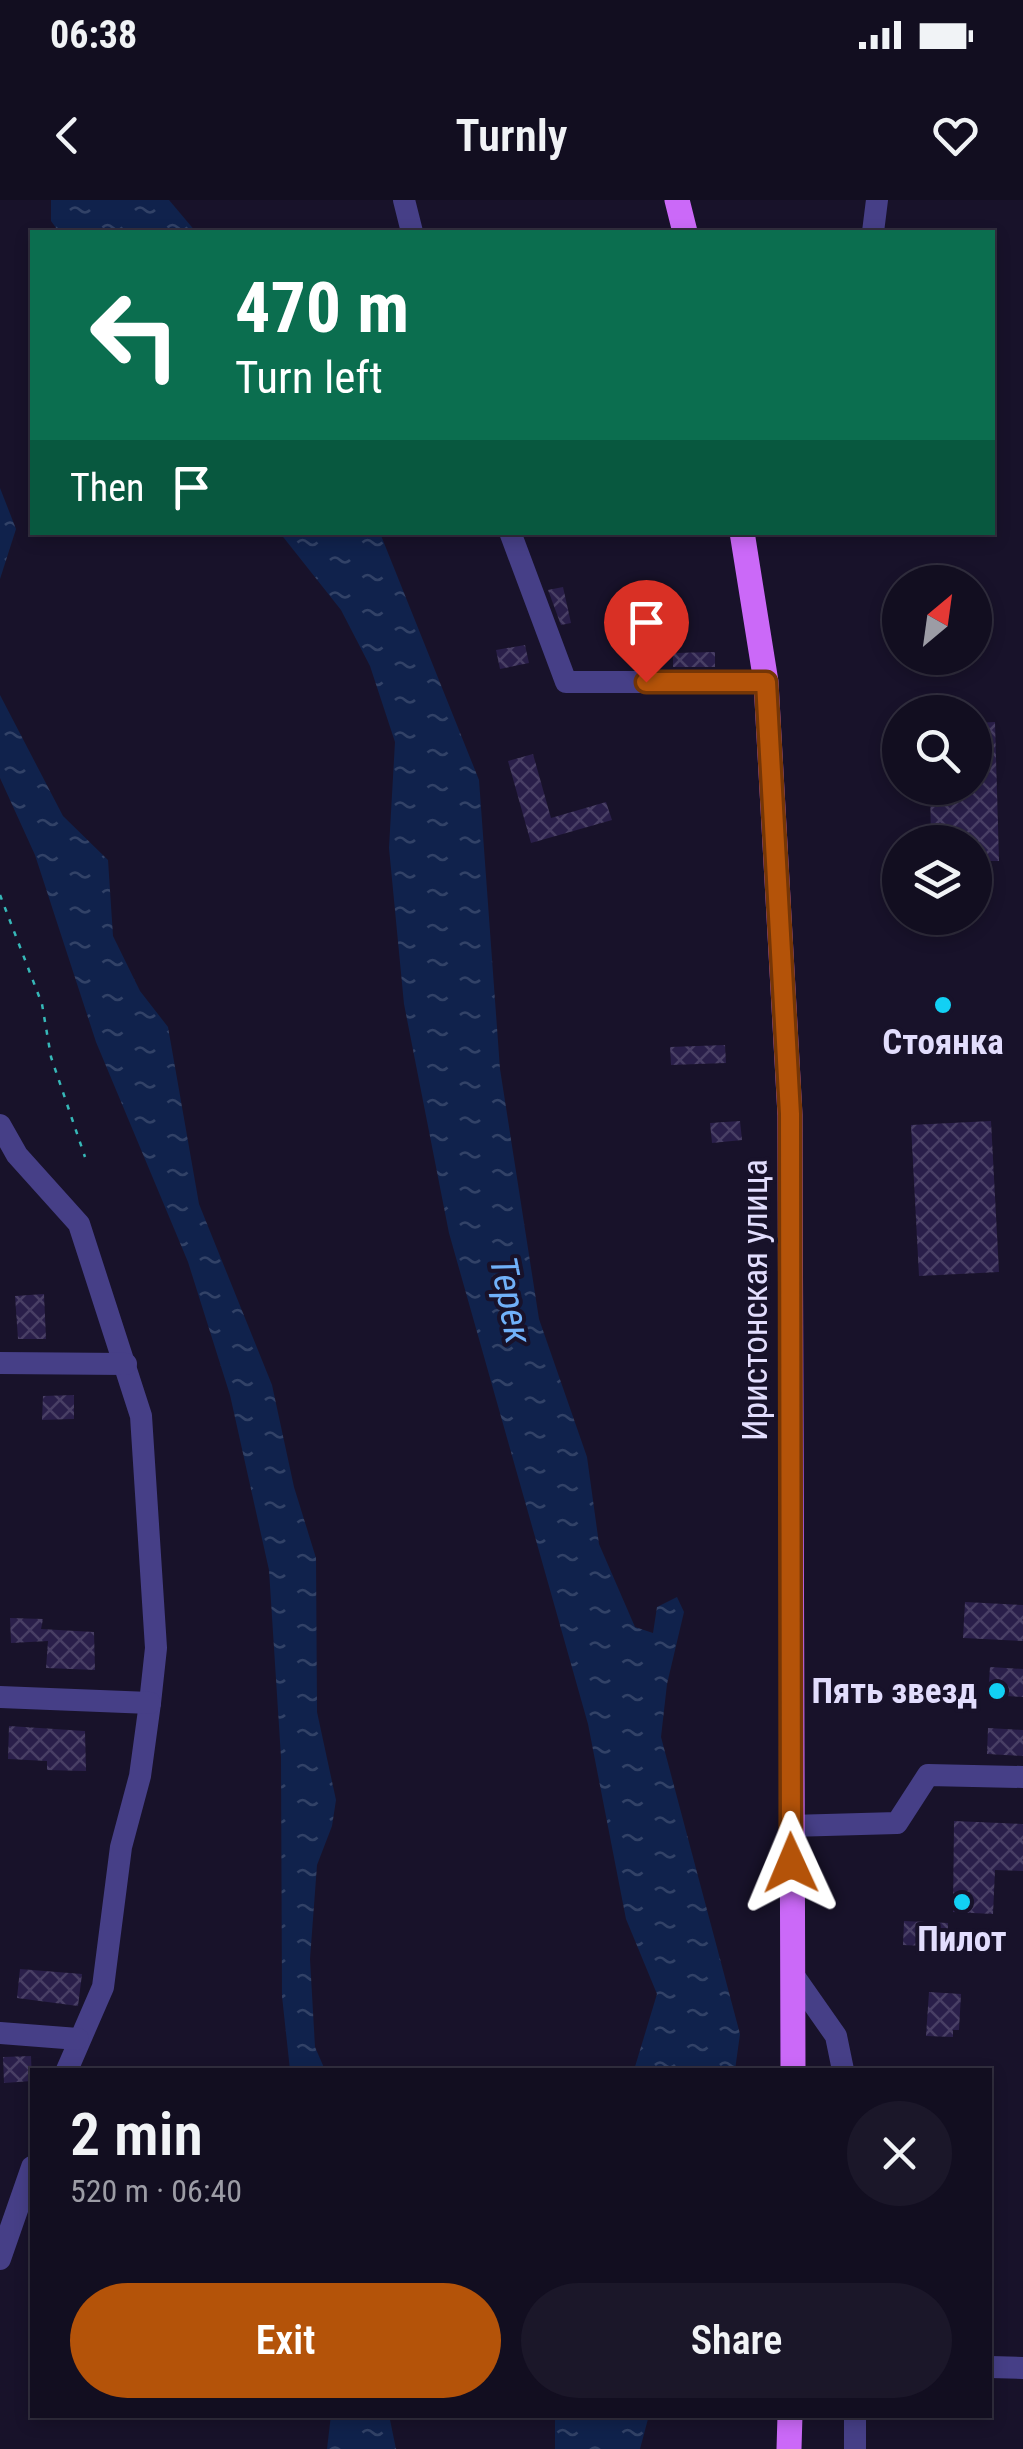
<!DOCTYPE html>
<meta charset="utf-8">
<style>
body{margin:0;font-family:"Roboto Condensed",sans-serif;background:#1b1729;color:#f1f3f6;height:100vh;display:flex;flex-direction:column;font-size:38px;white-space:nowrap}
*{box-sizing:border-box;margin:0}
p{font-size:32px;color:#9c9ca5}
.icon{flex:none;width:55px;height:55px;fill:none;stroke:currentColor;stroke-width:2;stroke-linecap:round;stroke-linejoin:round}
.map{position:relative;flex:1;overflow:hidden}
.sheet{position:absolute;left:30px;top:1868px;width:962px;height:350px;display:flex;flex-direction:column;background:#120e20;border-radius:0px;box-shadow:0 5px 15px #0003,0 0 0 2px #312e3e}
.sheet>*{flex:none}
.guide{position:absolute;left:30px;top:30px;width:965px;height:305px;border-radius:0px;box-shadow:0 5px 15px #0003,0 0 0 2px #312e3e;background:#0b6e4f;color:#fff;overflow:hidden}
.needle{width:65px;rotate:29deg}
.tools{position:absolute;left:882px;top:365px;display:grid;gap:20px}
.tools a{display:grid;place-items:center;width:110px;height:110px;border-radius:50%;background:#120e20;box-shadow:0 5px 15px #0003,0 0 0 2px #312e3e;font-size:50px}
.pin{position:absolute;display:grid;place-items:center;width:85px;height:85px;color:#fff;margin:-102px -42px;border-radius:50% 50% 50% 0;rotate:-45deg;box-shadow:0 0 10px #0007}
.pin .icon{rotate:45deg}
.me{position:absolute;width:110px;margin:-55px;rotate:359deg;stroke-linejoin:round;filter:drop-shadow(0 0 8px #0008)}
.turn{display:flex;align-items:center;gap:35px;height:210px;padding:0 40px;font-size:45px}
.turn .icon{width:130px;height:130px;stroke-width:2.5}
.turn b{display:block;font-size:70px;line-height:85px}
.then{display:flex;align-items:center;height:95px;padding:0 40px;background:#0003;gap:20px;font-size:38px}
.round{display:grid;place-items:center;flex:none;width:105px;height:105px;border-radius:52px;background:#1b1729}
.summary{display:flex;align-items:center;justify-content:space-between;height:170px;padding:0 40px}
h1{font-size:60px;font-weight:600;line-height:75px}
.cta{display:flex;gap:20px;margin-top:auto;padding:20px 40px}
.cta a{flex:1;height:115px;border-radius:60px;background:#b45309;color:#fff;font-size:40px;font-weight:600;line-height:115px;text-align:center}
.cta a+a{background:#1b1729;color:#f1f3f6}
.status{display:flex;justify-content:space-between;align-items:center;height:70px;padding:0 50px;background:#120e20;direction:ltr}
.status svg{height:28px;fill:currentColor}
header{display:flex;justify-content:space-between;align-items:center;height:130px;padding:0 40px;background:#120e20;font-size:45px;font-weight:600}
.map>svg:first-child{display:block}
.water{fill:url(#water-ripples)}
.building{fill:url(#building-cross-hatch)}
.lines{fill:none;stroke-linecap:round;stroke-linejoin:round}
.path{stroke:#36b8b8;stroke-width:2.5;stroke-dasharray:5 8;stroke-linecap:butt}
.minor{stroke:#463f87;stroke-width:22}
.major{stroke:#cb69f8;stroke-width:25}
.route-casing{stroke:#753606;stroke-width:25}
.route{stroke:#b45309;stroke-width:18}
.poi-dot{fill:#12d0f4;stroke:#18122a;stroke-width:4}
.labels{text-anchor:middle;stroke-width:8;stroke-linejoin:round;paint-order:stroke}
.poi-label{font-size:35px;font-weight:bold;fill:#e2ddfd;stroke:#18122a}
.street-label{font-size:35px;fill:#e2ddfd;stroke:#18122a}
.water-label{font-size:38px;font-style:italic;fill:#70b1f9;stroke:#18122a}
</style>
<div class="status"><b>06:38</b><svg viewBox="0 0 49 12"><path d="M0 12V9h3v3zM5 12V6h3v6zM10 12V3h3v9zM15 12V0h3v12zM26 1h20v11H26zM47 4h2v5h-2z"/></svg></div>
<header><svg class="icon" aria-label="back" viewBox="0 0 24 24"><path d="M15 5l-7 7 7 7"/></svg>Turnly<svg class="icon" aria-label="heart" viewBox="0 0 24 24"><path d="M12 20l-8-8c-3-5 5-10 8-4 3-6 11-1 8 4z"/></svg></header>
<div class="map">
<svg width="1023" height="2249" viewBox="0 0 1023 2249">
<defs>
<pattern id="water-ripples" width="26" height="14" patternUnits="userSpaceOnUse" patternTransform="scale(2.5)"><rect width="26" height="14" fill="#10224c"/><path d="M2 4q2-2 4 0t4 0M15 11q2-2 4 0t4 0" fill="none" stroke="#324267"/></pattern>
<pattern id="building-cross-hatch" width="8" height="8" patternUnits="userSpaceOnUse" patternTransform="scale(2.5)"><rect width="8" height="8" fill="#2a1f4a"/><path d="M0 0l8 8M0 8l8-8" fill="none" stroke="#493f65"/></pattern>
</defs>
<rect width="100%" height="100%" fill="#18122a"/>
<g class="water">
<path d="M51,0H169L196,32H59L51,21Z"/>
<path d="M0,288L16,329L0,379Z"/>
<path d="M280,333H380L479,580L500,869L539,1119L587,1257L599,1344L635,1427L653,1433L657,1407L677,1397L684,1412L667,1484L661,1537L740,1834L735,1870H634L657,1794L626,1719L588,1524L449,1033L404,804L389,648L395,542L370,466L341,410Z"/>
<path d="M0,495L63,616L108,660L113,736L140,791L168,827L199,1004L272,1185L294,1287L316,1358L317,1512L336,1600L332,1626L317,1665L310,1759L315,1847L325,1870H290L282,1796L281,1557L269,1370L230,1195L188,1062L96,842L35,655L0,578Z"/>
<path d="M331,2215H389L396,2249H327Z"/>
<path d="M555,2215H649L640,2249H555Z"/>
</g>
<g class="building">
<path d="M563,387L571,423L561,425L548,390Z"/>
<path d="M525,445L529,463L500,469L496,450Z"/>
<path d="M715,452V467H673V453Z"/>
<path d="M995,522L999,661H975V642H931L930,588H975V523Z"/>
<path d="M533,554L551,618L606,602L612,620L531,643L508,561Z"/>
<path d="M725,845L726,863L671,865L670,847Z"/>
<path d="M740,921L742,940L712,943L710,923Z"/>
<path d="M991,921L999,1072L919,1076L911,925Z"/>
<path d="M44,1094L46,1139H18L15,1096Z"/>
<path d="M74,1195V1219L42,1220L43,1196Z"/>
<path d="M965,1402L1023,1405V1441L963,1438Z"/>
<path d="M10,1418L43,1419L41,1429L94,1432L95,1470L46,1468L48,1441L11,1443Z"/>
<path d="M990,1467L1023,1469V1497L988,1495Z"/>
<path d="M9,1526L85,1531L86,1571L47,1570V1561L8,1559Z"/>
<path d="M988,1528L1023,1530V1556L987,1554Z"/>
<path d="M954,1621L1023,1624V1671L995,1670L993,1714L953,1712Z"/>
<path d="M904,1721L948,1723V1747L903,1745Z"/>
<path d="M20,1769L82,1774L78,1806L17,1798Z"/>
<path d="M929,1792L961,1794L959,1830H953V1837L926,1836Z"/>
<path d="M31,1856L32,1881L4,1883L3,1857Z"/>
</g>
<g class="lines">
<path class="path" d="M0,695L42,804L51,857L85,957"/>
<g class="minor">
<path d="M404,0L412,32"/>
<path d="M873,32L877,0"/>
<path d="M510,332L566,482H766"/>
<path d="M0,925L17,955L79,1024L141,1216L156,1448L150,1503L140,1576L121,1647L103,1787L67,1870"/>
<path d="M0,1163L126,1164"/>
<path d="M0,1497L150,1503"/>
<path d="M790,1626L897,1623L928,1575L1023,1577"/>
<path d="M794,1776L836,1836L843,1870"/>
<path d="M0,1833L78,1839"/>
<path d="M0,2059L32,1967"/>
<path d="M990,2167L1023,2168"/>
<path d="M855,2249V2215"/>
</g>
<g class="major">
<path d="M677,0L685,32"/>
<path d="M742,332L766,482L790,915L793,1870"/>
<path d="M789,2249L790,2215"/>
</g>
</g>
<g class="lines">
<g class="route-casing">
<path id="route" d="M646,482H766L790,914L791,1663"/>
</g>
<use href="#route" class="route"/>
</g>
<g class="poi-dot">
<circle cx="943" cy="805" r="10"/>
<circle cx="997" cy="1491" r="10"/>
<circle cx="962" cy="1702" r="10"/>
</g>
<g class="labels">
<g class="poi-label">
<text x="943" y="854">Стоянка</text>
<text x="977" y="1503" text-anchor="end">Пять звезд</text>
<text x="962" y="1751">Пилот</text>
</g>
<g class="street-label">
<text transform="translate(755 1100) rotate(-90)" y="12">Иристонская улица</text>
</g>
<g class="water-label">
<text transform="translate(511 1100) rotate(79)" y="13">Терек</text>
</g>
</g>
</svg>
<div class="tools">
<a><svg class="needle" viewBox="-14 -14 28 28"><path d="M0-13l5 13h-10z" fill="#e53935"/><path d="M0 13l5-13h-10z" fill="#9c9ca5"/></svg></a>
<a><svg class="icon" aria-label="search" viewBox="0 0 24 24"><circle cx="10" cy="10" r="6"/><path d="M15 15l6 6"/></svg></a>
<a><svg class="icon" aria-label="layers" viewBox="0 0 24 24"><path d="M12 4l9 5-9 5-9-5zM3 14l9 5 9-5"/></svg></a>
</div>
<div class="pin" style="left:646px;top:482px;background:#d93025"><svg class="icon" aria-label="arrive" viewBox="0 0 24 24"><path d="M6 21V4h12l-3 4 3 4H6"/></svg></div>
<svg class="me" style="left:791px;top:1663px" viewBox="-20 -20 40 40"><path d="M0-17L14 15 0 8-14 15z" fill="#b45309" stroke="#fff" stroke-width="4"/></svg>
<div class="guide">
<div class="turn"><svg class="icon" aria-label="left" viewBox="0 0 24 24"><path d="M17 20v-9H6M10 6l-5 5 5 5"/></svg><div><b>470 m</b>Turn left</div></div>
<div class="then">Then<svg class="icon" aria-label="arrive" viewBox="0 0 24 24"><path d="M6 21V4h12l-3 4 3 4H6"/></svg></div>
</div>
<section class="sheet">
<div class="summary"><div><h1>2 min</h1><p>520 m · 06:40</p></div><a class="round"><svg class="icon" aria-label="close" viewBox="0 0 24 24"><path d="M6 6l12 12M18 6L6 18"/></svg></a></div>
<div class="cta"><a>Exit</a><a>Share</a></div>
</section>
</div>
